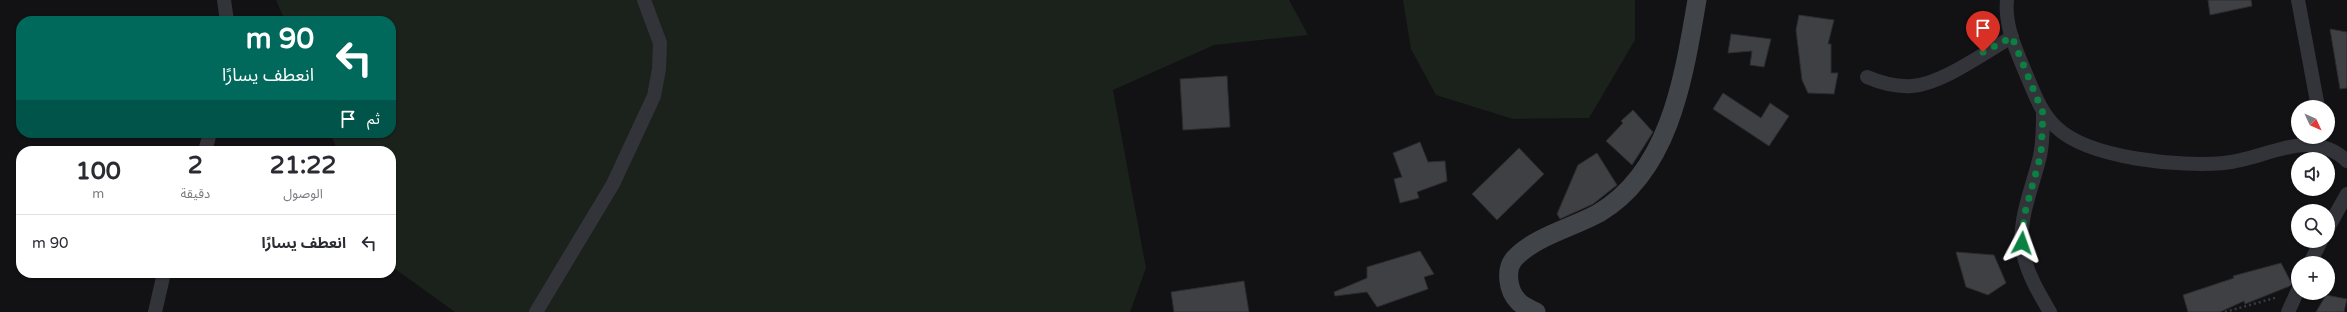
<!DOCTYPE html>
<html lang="ar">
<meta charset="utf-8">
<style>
body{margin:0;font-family:"Varela Round","Noto Sans Arabic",sans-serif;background:#f2f2f3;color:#2b2b33;direction:rtl;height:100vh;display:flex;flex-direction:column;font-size:15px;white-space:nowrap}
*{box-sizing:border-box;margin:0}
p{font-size:13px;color:#7c7c81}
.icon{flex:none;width:22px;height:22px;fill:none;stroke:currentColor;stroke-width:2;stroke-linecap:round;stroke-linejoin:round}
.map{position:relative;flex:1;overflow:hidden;direction:ltr}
.sheet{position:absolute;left:16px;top:146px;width:380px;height:132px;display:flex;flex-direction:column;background:#fff;border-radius:16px;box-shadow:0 1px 3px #0004;direction:rtl}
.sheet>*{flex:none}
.hud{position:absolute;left:16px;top:16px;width:380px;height:122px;border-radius:16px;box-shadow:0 1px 3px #0004;direction:rtl;background:#00695c;color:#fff;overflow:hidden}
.needle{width:26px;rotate:134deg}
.buttons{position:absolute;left:2291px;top:100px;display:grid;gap:8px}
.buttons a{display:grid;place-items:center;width:44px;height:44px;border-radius:50%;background:#fff;box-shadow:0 1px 3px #0004;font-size:20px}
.pin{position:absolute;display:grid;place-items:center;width:34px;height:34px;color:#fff;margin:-41px -17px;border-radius:50% 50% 50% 0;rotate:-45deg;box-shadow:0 0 4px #0007}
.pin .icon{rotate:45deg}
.me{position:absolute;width:44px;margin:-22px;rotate:4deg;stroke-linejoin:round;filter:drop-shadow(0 0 3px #0008)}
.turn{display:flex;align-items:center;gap:14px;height:84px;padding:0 16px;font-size:18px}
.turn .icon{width:52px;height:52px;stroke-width:2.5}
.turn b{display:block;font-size:28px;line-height:34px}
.then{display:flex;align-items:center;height:38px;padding:0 16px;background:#0003;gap:8px;font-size:15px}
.eta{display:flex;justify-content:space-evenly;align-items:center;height:68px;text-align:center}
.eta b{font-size:24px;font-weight:800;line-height:28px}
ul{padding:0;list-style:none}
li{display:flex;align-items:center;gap:12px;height:56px;padding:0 16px;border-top:1px solid #e1e1e2}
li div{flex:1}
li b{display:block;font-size:15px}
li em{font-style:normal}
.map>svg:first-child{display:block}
.green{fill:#1a221b}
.building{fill:#3e4044;stroke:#2c2c30}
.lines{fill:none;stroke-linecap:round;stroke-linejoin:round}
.path{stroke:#393b40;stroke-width:2.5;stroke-dasharray:2 3;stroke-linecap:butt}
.minor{stroke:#333439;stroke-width:14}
.secondary{stroke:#414449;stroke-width:19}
.route{stroke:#0b8043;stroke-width:7;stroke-dasharray:0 12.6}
</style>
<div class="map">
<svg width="2347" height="312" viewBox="0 0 2347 312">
<rect width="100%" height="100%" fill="#121214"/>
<g class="green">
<path d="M276,0H1289L1308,35L1214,45L1113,90L1146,268L1130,312H455L391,266V151H338L330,133H391V21H285Z"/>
<path d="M1403,0H1635V40L1589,118L1513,119L1436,95L1411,49Z"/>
</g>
<g class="building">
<path d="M2208,0H2251L2252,6L2210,15Z"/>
<path d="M1799,15L1834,20L1828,44H1831V73H1838L1834,94L1808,93L1802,80L1796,30Z"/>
<path d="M2330,29L2347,32V88L2340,89Z"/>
<path d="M1731,34L1771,39L1764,67L1750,65L1752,51L1728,53Z"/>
<path d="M1227,76L1230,127L1183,130L1180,79Z"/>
<path d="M1723,93L1761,118L1770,103L1789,116L1769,146L1713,109Z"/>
<path d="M1633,110L1653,132L1632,165L1606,141L1623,123L1621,121Z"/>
<path d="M1420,142L1428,162L1445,161L1447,181L1417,192L1419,198L1400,203L1394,179L1402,177L1393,153Z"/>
<path d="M1519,148L1544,174L1497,220L1472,194Z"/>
<path d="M1597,153L1617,185L1593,204L1560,219L1557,214L1578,165Z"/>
<path d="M1420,251L1434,274L1424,277L1428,289L1377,307L1367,292L1335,296L1334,292L1367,278V267Z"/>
<path d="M1956,252L1994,255L2006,283L1988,295L1966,287Z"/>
<path d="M2281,263L2292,284L2290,286L2245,304L2244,301L2220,312H2188L2183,295L2234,278L2233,276Z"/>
<path d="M1244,281L1249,312H1174L1171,292Z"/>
<path d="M2326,295L2347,299L2344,312H2316Z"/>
</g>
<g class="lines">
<path class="path" d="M2225,312L2278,297"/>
<g class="minor">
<path d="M224,0L227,21"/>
<path d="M2007,0C2004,28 2019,56 2029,81C2036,98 2043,115 2056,127C2089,159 2181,167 2224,163C2267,159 2309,126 2347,161"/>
<path d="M2298,0L2318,107"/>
<path d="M1867,77C1881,83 1897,87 1912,86C1942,84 1985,52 2012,37"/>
<path d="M2043,113C2043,127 2043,142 2040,156C2033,187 2015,224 2024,257C2029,277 2040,295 2050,312"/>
<path d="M205,151L210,133"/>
<path d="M2328,228L2347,194"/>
<path d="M2310,263L2321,241"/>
<path d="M155,312L164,273"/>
<path d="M536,312L613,184L654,96L659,69L660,43L644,0"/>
<path d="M2288,312L2298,290"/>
</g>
<path class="secondary" d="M1536,312C1530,309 1522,306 1518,301C1508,291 1505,270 1514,259C1535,236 1572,228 1599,213C1671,170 1684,75 1697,0"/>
</g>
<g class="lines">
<path class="route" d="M1983,52L2012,37L2043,113L2041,154L2024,216L2022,243"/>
</g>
</svg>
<div class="buttons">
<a><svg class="needle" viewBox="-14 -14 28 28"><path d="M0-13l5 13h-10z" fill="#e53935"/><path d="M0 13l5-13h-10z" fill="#7c7c81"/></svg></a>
<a><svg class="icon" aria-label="sound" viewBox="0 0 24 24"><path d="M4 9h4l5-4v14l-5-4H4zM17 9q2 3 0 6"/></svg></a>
<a><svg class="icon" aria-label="search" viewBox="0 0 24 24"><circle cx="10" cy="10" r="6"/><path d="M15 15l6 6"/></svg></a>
<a>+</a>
</div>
<div class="pin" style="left:1983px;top:52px;background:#d93025"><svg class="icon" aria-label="arrive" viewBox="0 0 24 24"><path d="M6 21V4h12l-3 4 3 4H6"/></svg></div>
<svg class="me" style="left:2022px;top:243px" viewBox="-20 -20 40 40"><path d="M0-17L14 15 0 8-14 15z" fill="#0b8043" stroke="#fff" stroke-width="4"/></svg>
<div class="hud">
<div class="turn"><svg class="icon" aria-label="left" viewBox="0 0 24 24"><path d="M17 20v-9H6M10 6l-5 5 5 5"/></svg><div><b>90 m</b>انعطف يسارًا</div></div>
<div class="then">ثم<svg class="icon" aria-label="arrive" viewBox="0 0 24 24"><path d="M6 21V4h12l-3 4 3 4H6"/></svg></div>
</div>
<section class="sheet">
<div class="eta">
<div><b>21:22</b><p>الوصول</p></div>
<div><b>2</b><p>دقيقة</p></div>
<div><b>100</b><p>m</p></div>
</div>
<ul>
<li><svg class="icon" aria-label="left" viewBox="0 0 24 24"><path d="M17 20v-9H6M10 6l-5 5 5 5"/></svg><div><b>انعطف يسارًا</b></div><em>90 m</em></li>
</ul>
</section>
</div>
